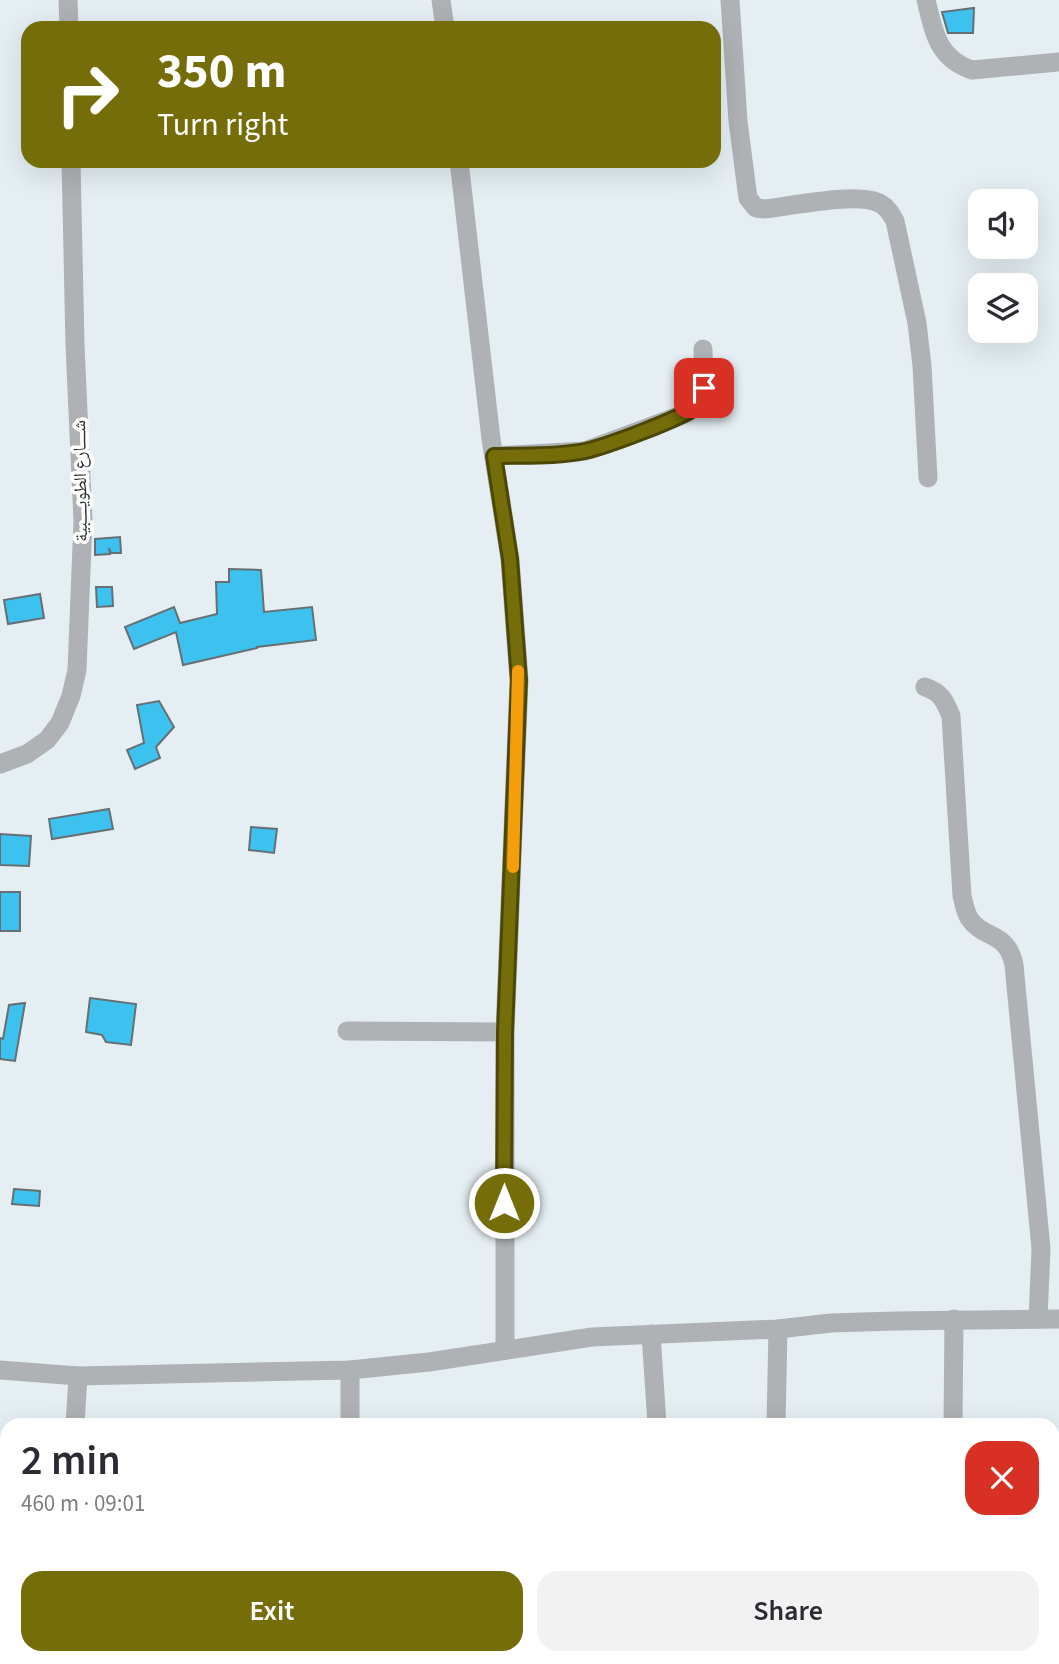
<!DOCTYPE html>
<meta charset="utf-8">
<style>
body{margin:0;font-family:"Source Sans 3","Noto Naskh Arabic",sans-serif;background:#f2f2f3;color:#2b2b33;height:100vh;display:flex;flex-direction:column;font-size:26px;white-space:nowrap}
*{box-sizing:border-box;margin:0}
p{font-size:23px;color:#7c7c81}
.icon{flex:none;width:38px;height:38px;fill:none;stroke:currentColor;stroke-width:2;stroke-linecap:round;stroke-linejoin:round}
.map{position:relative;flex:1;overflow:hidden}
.sheet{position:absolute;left:0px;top:1418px;width:1060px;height:247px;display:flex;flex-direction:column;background:#fff;border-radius:21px 21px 0 0;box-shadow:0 7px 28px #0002}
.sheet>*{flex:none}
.guide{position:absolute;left:21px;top:21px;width:700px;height:147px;border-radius:21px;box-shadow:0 7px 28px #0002;background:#756d09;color:#fff;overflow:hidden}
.tools{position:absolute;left:968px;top:189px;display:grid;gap:14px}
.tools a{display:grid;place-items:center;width:70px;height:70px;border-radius:14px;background:#fff;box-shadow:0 7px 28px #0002;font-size:35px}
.pin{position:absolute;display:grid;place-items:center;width:60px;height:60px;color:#fff;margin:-30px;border-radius:14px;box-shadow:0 4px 10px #0006}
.me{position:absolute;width:77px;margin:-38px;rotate:0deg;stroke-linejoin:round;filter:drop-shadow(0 0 5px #0008)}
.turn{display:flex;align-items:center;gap:24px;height:147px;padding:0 21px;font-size:32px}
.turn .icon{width:91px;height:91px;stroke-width:2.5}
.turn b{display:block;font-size:49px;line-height:60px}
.round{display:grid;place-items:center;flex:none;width:74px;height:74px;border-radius:21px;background:#f2f2f3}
.summary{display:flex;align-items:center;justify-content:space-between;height:119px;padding:0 21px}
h1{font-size:42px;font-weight:600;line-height:52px}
.primary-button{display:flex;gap:14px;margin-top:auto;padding:14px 21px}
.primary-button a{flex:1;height:80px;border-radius:21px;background:#756d09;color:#fff;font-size:28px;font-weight:600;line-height:80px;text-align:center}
.primary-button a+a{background:#f2f2f3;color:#2b2b33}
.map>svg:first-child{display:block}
.building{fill:#3dc2ef;stroke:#666f73;stroke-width:2}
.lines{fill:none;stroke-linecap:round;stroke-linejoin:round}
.minor{stroke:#aeb2b4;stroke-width:19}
.route-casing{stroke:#4c4706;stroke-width:18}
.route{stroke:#756d09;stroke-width:12}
.slow{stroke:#f59e0b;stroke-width:12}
.labels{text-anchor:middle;stroke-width:7;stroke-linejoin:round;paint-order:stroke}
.street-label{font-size:18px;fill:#2b2f31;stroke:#fff}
</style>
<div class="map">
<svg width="1059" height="1664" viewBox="0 0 1059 1664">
<rect width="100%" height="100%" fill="#e5eff3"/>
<g class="building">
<path d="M974,8L973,33H948L942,12Z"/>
<path d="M120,537L121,553H111L109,548L110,554L95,555V539Z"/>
<path d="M229,569L261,570L264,612L312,607L316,640L257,647V648L183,665L176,632L134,649L125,627L174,607L180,623L217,614L216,582H229Z"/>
<path d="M96,587H112L113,606L97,607Z"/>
<path d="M40,594L44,618L8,624L4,600Z"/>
<path d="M159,701L174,727L156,747L160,758L135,769L127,750L144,743L137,705Z"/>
<path d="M109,809L113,829L52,839L49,819Z"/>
<path d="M251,827L277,829L274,853L249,850Z"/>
<path d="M0,834L31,836L29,866L0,865Z"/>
<rect x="0" y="892" width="20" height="39"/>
<path d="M90,998L136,1004L131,1045L106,1042L102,1035L86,1032Z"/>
<path d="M25,1003L15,1061L0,1059V1038L3,1039L9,1005Z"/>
<path d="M14,1189L40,1191L39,1206L12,1204Z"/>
</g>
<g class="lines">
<g class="minor">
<path d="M68,0L69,28"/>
<path d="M441,0L445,28"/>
<path d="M730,0L738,121L747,191L748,198L756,208L765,209C793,206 860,191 881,204C888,208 891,214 895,221L917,323L922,366L928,478"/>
<path d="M926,0C934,32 937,58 972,70L1059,62"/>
<path d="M459,161L491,439L510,559L519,680L505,1032V1350"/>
<path d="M494,456L585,451L687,413L702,400L704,389L703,349"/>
<path d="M925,687C941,692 945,701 951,716L962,896C964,903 965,911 969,918C983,940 1007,930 1014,965L1041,1249L1038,1319"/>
<path d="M0,764L27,754L47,740L60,723L71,696L77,670L83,521L75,345L71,161"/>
<path d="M347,1031L505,1032"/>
<path d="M651,1334L657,1424"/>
<path d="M0,1370L78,1376L350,1370L429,1362L592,1337L778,1329L831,1323L895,1321L1059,1319"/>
<path d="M350,1370V1424"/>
<path d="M75,1424L78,1376"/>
<path d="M776,1424L778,1329"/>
<path d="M953,1424L954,1319"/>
<path d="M401,1657L406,1664"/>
<path d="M63,1664L64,1657"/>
<path d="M799,1664L800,1657"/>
</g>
</g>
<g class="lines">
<g class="route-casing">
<path id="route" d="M504,1203L505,1032L519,680L510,559L494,456C524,455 556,457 585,451C604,447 683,418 695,407C702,402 703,396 704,388"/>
</g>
<use href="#route" class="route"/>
<path class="slow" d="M513,867L518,671"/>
</g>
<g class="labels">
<g class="street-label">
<text transform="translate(80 481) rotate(-91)" y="6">شــــارع الطويــــبية</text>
</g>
</g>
</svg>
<div class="tools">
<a><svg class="icon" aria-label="sound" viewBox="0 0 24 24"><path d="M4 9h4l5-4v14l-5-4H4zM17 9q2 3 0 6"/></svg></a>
<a><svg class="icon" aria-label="layers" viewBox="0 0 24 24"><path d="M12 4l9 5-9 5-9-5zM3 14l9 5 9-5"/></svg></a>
</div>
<div class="pin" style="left:704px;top:388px;background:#d93025"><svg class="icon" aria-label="arrive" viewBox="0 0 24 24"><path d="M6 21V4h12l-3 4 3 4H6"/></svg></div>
<svg class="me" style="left:504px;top:1203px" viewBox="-20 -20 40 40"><circle r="17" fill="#756d09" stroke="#fff" stroke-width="3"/><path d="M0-11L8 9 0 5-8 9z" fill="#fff"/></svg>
<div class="guide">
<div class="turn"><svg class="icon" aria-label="right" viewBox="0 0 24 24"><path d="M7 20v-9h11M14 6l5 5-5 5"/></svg><div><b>350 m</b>Turn right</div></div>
</div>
<section class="sheet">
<div class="summary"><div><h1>2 min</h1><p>460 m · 09:01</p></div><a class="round" style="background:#d93025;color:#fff"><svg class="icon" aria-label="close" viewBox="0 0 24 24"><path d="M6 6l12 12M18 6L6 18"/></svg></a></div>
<div class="primary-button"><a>Exit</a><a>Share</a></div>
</section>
</div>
